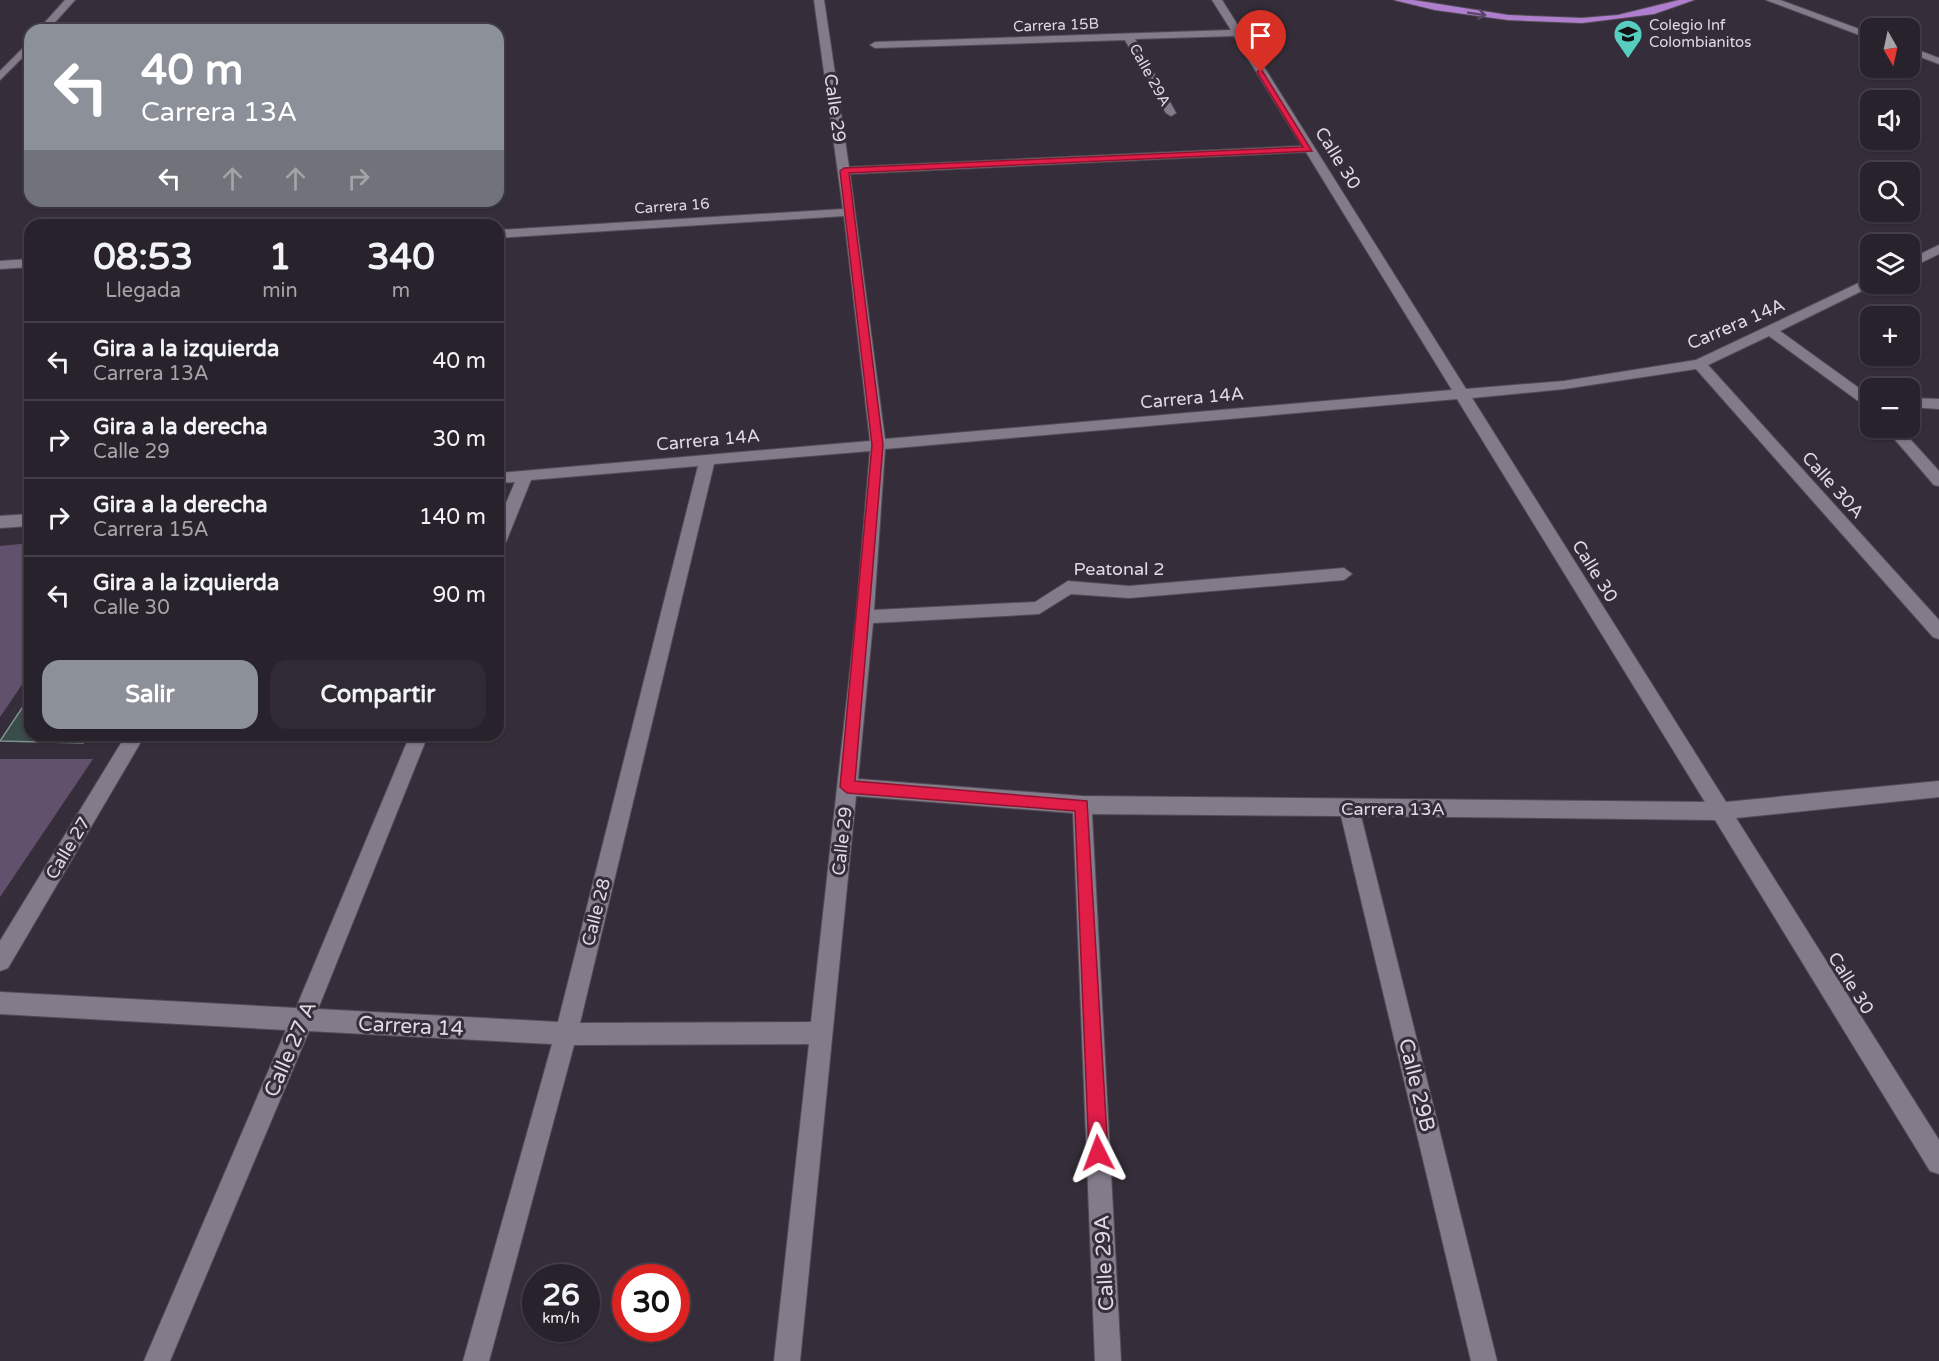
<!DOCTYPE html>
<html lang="es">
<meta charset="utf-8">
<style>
body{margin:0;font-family:"Varela Round",sans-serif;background:#302a34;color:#f1f3f6;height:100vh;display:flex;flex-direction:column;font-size:22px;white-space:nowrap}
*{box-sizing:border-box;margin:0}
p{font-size:20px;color:#a5a4a9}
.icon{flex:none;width:33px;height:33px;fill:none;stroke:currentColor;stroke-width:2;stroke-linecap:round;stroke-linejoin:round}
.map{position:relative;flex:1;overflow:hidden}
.side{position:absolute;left:24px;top:219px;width:480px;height:522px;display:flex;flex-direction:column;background:#28222c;border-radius:18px;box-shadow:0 2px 4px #0004,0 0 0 2px #443f48}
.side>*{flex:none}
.banner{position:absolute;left:24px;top:24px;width:480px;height:183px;border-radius:18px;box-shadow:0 2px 4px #0004,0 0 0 2px #443f48;background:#8c9099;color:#fff;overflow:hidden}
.needle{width:39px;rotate:171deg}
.tools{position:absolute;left:1860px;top:18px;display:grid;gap:12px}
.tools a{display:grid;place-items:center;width:60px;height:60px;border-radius:12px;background:#28222c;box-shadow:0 2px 4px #0004,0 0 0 2px #443f48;font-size:30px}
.speed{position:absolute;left:522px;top:1264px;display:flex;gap:12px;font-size:30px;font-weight:700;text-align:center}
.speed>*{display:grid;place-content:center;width:78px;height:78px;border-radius:50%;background:#28222c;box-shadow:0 2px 4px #0004,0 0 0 2px #443f48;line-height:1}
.speed small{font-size:15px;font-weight:400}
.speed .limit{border:9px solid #d22;background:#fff;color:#111}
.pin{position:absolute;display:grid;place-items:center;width:51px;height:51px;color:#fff;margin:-62px -26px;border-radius:50% 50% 50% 0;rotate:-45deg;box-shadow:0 0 6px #0007}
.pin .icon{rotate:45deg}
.me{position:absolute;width:66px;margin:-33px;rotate:357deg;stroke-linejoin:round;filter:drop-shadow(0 0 4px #0008)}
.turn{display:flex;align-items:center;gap:21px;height:126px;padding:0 18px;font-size:27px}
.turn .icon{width:78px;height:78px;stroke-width:2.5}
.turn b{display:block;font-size:42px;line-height:51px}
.lanes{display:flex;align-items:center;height:57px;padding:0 18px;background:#0003;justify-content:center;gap:30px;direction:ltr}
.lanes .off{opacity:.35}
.eta{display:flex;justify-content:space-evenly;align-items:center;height:102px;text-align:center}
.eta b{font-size:36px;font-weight:800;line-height:42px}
.cta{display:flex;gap:12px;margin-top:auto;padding:12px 18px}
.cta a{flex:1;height:69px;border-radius:18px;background:#8c9099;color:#fff;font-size:24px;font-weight:800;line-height:69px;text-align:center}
.cta a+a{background:#302a34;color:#f1f3f6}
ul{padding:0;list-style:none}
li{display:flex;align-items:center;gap:18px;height:78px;padding:0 18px;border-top:2px solid #443f48}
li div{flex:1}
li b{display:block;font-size:22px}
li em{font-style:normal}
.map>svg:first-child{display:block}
.green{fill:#62516c}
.building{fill:#394c49;stroke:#7d928f;stroke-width:1.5}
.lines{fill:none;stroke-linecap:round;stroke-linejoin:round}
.minor-casing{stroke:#534d57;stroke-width:2}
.highway-casing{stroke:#534d57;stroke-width:2}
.minor{fill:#847b8a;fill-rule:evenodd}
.highway{fill:#b07ece;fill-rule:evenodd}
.oneway{stroke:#5a4666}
.route{fill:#e11d48;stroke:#92132f;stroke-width:1.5}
.labels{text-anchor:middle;stroke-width:6;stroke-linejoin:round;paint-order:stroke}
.far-street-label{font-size:15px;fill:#dfdae2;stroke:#352e3a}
.far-poi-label{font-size:15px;fill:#dfdae2;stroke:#352e3a;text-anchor:start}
.street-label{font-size:18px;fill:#dfdae2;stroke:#352e3a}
.near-street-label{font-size:21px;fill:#dfdae2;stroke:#352e3a}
</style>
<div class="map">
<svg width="1939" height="1361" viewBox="0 0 1939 1361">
<rect width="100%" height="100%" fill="#352e3a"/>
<g class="green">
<path d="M30,543V673L0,717V546Z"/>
<path d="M0,759H93L0,897Z"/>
</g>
<path class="building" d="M30,696V735H88L83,743L0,741Z"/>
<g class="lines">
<g class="minor-casing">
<g id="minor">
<path d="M65,0H75L48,30H38Z"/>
<path d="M814,0H824L849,167L1302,146L1234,36L1135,39L1176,113L1171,116L1166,113L1125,40L875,48L870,45L875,42L1231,30L1212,0H1222L1466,389L1564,381L1696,360L1865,280L1870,279V284H1876L1780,331L1870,396V407L1865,406L1769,336L1708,365L1939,620V639L1933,637L1696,369L1564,389L1472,398L1726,802L1939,781V797L1736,818L1939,1140V1174L1930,1171L1715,820L1361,816L1497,1361H1471L1341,816L1092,814L1121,1361H1095L1073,813L856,796L800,1361H774L809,1044L574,1045L489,1361H463L552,1044L309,1031L170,1361H144L286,1030L0,1014V992L296,1008L410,735H428L318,1009L558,1022L698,466L531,480L506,542L498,548V522L515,482L498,483V473L870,441L844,216L498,238V230L843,209ZM1306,152L1452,390L885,439L850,174ZM1457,399L1705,802L1082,796L858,779L873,623L1039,614L1071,594L1129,598L1344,580L1352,574L1344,568L1129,586L1068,581L1035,602L874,610L885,449ZM870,451L856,617L811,1022L580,1023L714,464Z"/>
<path d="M1766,0H1780L1870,33V39Z"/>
<path d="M30,41V50L0,80V71Z"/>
<path d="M1910,47L1939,58V64L1910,53Z"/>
<path d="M1939,245V254L1910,268V259Z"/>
<path d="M30,259V267L0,269V261Z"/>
<path d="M1910,398L1939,399V409L1910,407Z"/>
<path d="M1885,428H1900L1939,471V486L1934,485Z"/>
<path d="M30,514V526L0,528V516Z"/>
<path d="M126,735H145L8,968L0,971V941Z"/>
</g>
</g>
<g class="highway-casing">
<path id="highway" d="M1394,0H1413L1508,15L1582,18L1618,15L1679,0H1694L1654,14L1582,23L1508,20L1435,10Z"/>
</g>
<use href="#minor" class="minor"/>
<use href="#highway" class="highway"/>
</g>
<defs><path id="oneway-shaft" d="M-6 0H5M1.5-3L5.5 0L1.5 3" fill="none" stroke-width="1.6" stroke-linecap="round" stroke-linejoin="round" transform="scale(1.5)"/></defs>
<use class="oneway" href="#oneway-shaft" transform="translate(1477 14) rotate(9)"/>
<path class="route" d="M1261,69L1312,151L849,173L883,445L855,781L1087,801L1108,1153L1105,1159L1098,1162L1092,1159L1089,1153L1075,811L847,793L840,787L872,445L840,171L844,168L1303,147L1257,72Z"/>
<defs>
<g id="school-pin" transform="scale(1.5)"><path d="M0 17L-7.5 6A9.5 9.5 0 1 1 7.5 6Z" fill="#58cec0" stroke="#352e3a"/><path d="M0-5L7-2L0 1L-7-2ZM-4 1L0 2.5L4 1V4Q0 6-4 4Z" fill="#111"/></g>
</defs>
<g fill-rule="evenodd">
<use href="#school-pin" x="1628" y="34"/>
</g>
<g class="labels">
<g class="far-street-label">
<text transform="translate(1056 25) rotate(-2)" y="5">Carrera 15B</text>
<text transform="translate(1150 75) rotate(61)" y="5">Calle 29A</text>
<text transform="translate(672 206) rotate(-4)" y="5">Carrera 16</text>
</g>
<g class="far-poi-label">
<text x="1649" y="30">Colegio Inf<tspan x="1649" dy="17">Colombianitos</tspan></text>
</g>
<g class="street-label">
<text transform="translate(835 108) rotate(82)" y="6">Calle 29</text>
<text transform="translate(1338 158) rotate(58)" y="6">Calle 30</text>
<text transform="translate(1736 324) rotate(-23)" y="6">Carrera 14A</text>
<text transform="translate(1192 398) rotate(-5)" y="6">Carrera 14A</text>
<text transform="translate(708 440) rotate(-5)" y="6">Carrera 14A</text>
<text transform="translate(1833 485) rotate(48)" y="6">Calle 30A</text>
<text x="1119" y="575">Peatonal 2</text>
<text transform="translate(1595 571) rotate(58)" y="6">Calle 30</text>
<text x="1393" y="815">Carrera 13A</text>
<text transform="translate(842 841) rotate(-84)" y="6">Calle 29</text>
<text transform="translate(68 848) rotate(-59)" y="6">Calle 27</text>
<text transform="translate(596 912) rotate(-76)" y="6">Calle 28</text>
<text transform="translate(1851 983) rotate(58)" y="6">Calle 30</text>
</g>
<g class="near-street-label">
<text transform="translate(411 1026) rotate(3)" y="7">Carrera 14</text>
<text transform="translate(290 1049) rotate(-67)" y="7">Calle 27 A</text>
<text transform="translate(1417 1085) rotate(76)" y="7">Calle 29B</text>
<text transform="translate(1104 1263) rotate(-93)" y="7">Calle 29A</text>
</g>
</g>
</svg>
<div class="tools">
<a><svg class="needle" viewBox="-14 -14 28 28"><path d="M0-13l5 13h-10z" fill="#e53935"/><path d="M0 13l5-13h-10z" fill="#a5a4a9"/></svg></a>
<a><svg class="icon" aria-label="sound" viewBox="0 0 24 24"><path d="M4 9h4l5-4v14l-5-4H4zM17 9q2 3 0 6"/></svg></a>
<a><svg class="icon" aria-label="search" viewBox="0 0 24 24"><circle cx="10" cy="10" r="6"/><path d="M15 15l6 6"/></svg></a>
<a><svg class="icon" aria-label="layers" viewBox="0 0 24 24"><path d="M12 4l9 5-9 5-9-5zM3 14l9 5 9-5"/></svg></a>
<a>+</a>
<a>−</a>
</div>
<div class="speed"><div>26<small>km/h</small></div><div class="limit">30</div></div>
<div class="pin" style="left:1261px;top:72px;background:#d93025"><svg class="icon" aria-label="arrive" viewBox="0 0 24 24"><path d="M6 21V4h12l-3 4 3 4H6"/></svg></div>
<svg class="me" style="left:1098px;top:1153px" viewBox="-20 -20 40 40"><path d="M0-17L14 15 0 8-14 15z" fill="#e11d48" stroke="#fff" stroke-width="4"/></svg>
<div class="banner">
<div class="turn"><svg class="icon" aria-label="left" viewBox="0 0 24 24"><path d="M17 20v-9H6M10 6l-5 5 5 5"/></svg><div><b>40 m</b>Carrera 13A</div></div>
<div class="lanes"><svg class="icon" aria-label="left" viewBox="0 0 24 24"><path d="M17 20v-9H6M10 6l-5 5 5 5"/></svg><svg class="icon off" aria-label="ahead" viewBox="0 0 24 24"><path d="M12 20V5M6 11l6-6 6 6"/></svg><svg class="icon off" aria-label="ahead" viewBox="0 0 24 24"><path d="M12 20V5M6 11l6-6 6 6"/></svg><svg class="icon off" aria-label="right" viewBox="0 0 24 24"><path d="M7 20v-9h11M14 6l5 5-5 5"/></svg></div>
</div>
<section class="side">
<div class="eta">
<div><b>08:53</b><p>Llegada</p></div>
<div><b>1</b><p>min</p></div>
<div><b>340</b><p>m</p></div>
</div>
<ul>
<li><svg class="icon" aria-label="left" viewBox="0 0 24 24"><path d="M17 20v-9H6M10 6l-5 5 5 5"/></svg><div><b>Gira a la izquierda</b><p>Carrera 13A</p></div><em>40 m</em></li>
<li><svg class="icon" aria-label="right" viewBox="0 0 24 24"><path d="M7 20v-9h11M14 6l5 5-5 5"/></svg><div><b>Gira a la derecha</b><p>Calle 29</p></div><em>30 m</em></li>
<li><svg class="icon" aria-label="right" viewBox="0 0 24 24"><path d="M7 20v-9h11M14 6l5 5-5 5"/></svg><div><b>Gira a la derecha</b><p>Carrera 15A</p></div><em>140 m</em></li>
<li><svg class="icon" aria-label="left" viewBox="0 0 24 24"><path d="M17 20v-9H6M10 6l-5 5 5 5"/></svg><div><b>Gira a la izquierda</b><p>Calle 30</p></div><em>90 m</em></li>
</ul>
<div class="cta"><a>Salir</a><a>Compartir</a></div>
</section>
</div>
